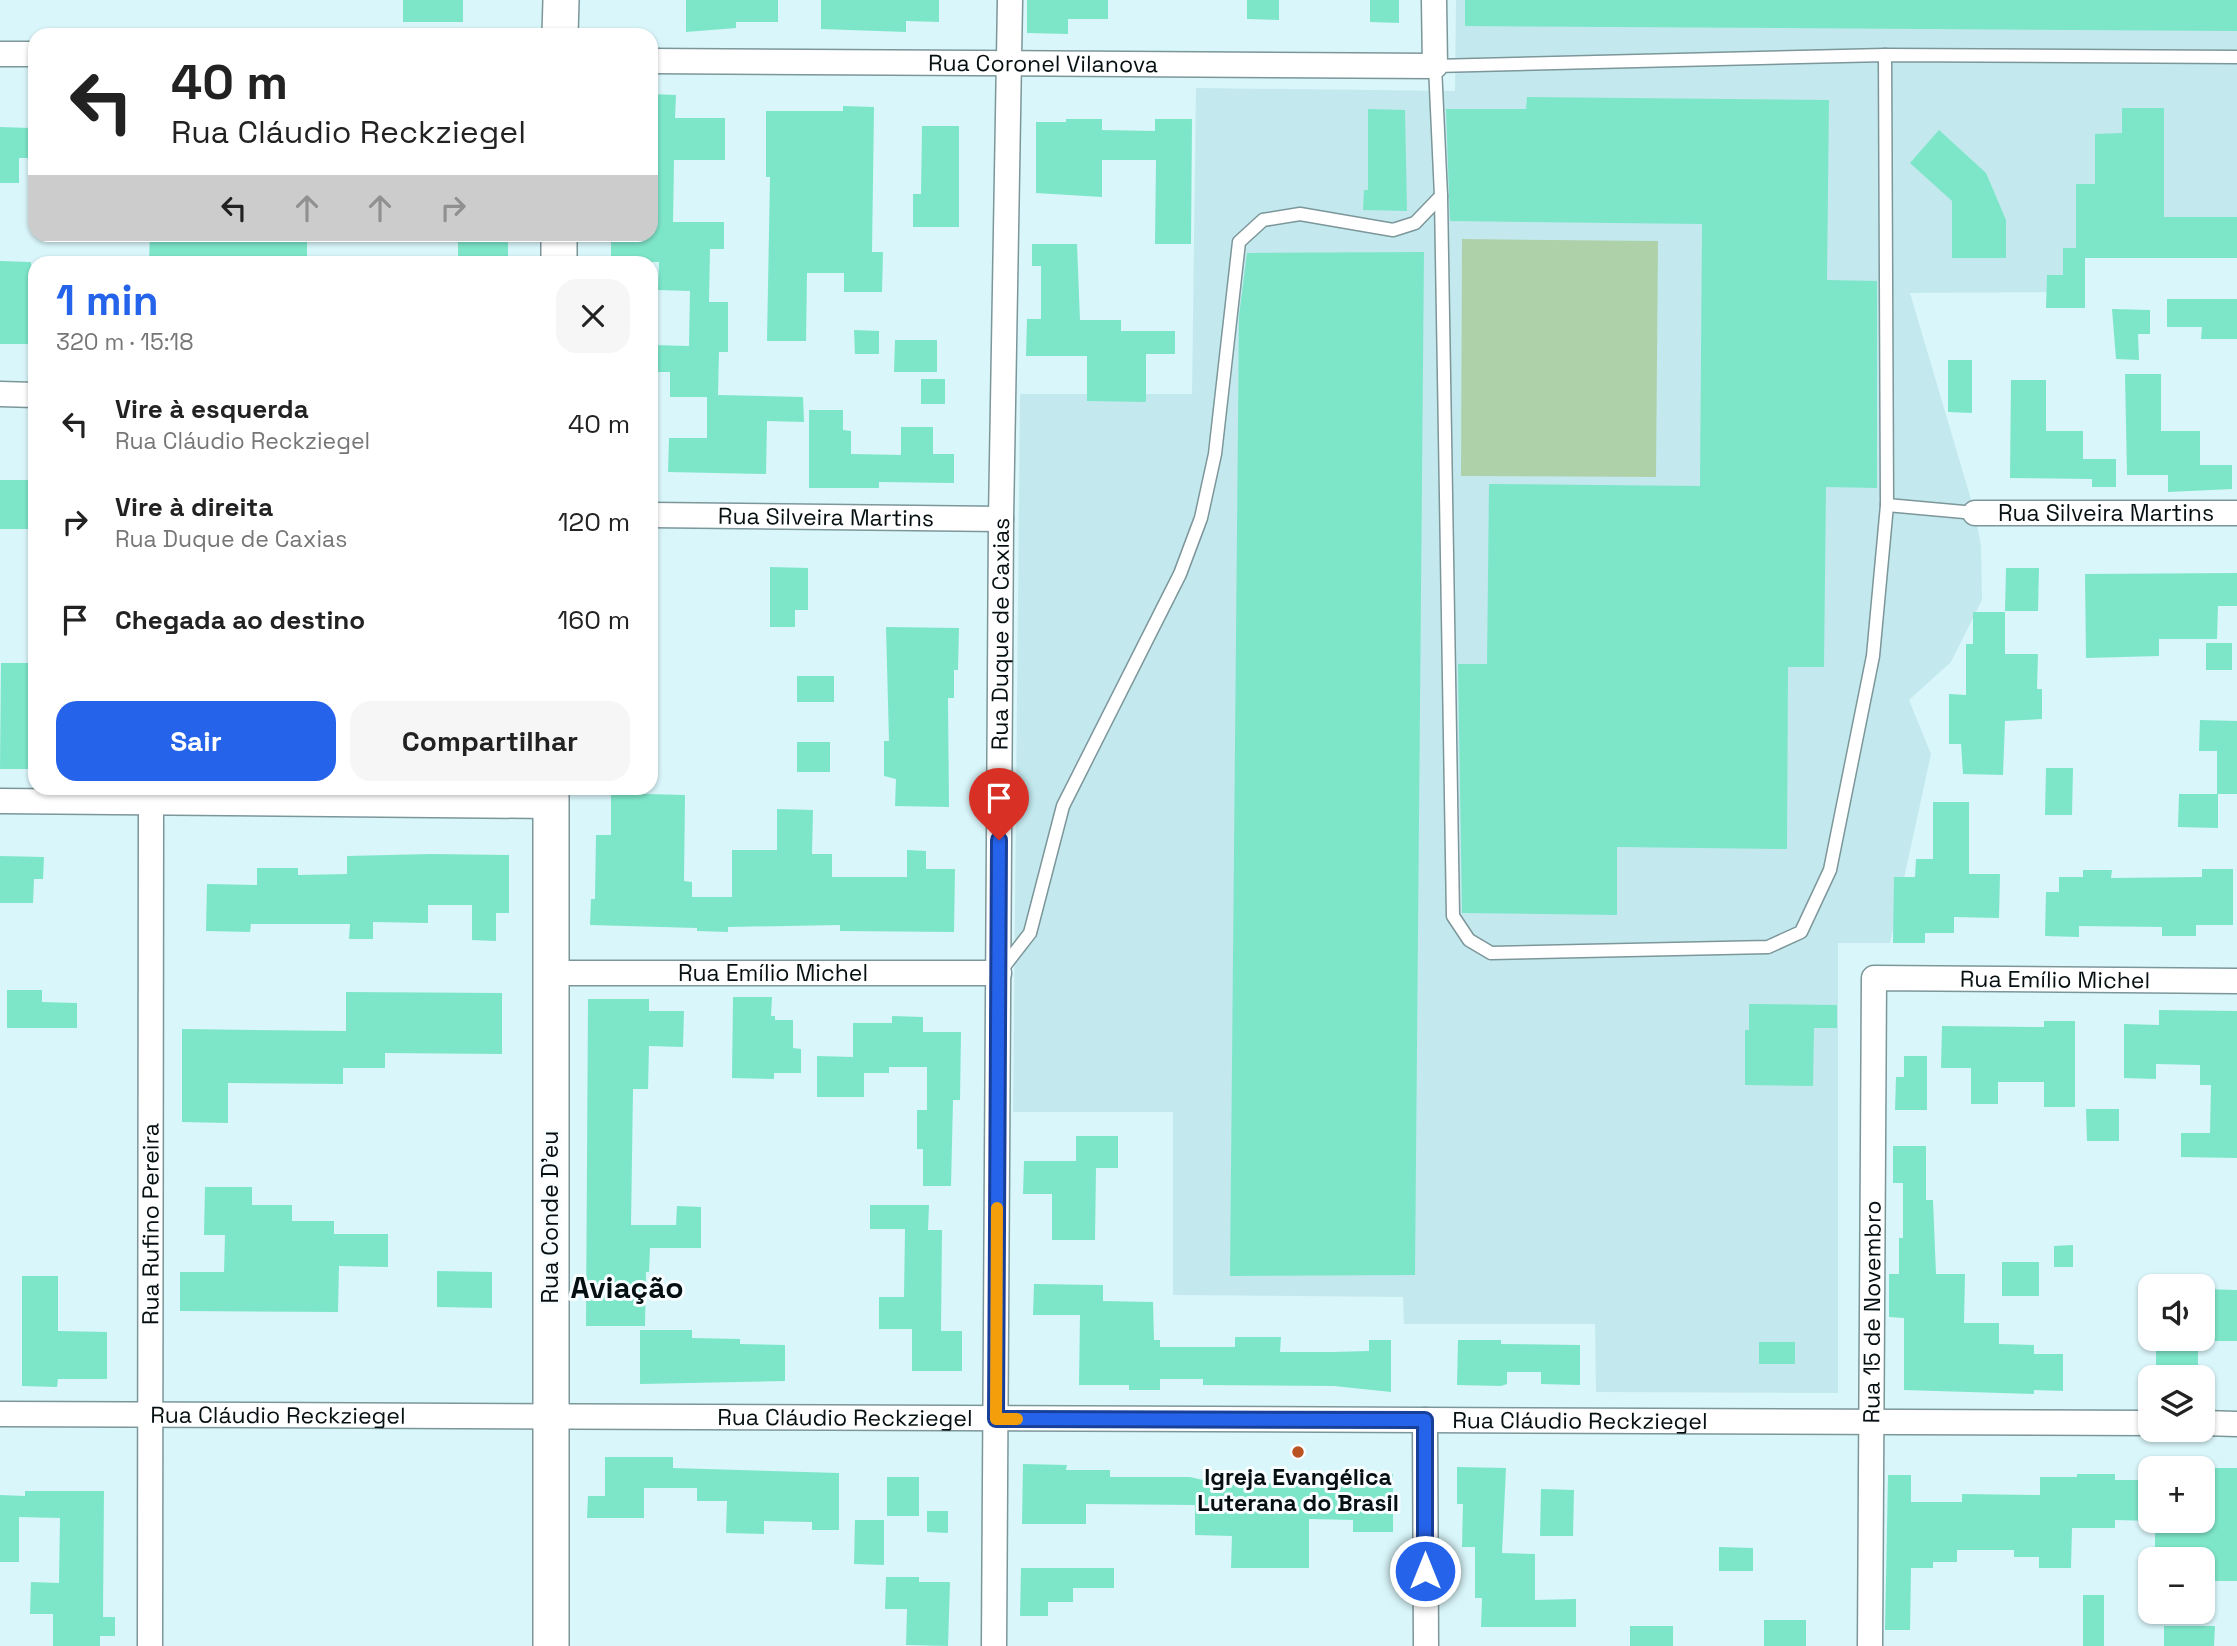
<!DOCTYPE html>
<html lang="pt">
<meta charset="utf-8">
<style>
body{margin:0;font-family:"Space Grotesk",sans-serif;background:#f6f6f6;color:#222;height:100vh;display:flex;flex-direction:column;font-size:26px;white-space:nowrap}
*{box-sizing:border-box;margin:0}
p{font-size:23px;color:#767676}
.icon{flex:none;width:38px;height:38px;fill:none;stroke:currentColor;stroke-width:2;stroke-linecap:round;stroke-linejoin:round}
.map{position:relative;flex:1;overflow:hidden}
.details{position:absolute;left:28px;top:256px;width:630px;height:539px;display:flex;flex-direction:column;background:#fff;border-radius:21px;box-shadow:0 2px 5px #0004}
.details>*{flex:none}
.hud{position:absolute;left:28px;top:28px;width:630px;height:214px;border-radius:21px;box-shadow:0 2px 5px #0004;background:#fff;color:#222;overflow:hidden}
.controls{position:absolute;left:2138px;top:1274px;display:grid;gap:14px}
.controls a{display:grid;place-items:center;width:77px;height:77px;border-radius:14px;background:#fff;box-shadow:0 2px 5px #0004;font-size:35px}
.pin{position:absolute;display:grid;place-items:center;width:60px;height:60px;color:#fff;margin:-72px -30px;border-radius:50% 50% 50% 0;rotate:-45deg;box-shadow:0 0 7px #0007}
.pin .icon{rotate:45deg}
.me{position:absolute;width:77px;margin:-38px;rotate:0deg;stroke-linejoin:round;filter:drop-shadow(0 0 5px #0008)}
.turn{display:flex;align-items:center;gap:24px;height:147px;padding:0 28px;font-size:32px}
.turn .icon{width:91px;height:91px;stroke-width:2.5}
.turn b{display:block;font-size:49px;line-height:60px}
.lanes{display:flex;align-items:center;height:66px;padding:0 28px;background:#0003;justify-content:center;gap:35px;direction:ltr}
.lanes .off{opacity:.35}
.round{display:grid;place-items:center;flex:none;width:74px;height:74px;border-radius:21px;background:#f6f6f6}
.overview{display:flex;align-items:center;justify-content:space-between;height:119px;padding:0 28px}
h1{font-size:42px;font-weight:800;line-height:52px;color:#2563eb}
.primary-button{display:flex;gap:14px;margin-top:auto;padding:14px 28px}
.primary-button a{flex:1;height:80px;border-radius:21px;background:#2563eb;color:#fff;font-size:28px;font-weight:800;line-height:80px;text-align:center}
.primary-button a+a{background:#f6f6f6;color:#222}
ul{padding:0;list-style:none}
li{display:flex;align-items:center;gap:21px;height:98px;padding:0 28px}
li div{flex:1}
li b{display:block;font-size:26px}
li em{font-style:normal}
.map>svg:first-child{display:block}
.built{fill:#c3e9ee}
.green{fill:#afd1aa}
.building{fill:#7de6c9}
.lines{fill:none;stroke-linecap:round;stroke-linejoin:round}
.lane-casing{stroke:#7c969a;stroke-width:15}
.street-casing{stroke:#7c969a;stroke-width:27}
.secondary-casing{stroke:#7c969a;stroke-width:38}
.lane{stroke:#fff;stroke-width:12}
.street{stroke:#fff;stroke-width:24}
.secondary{stroke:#fff;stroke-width:35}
.route-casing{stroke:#184099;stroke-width:18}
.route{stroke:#2563eb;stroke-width:12}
.slow{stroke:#f59e0b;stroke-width:12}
.poi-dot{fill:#b95422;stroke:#f8feff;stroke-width:2.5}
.labels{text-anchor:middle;stroke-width:6;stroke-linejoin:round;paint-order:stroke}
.street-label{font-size:23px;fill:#060f11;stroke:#f8feff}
.poi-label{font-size:23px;font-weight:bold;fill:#060f11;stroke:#f8feff}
.district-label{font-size:30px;font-weight:bold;fill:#060f11;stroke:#f8feff}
</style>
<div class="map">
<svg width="2237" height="1646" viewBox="0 0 2237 1646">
<rect width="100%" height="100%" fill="#d9f6fa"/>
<path class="built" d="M1456,0H2237V219L2084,215L2081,292L1910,293L1975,513L1981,546L1982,600L1951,662L1909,700L1931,754L1890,943H1838V1393L1596,1392L1595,1324H1404L1403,1297L1173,1295V1112H1013L1020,394H1192L1196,88L1455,91Z"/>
<path class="green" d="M1462,239L1658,241L1656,477L1461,476Z"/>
<g class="building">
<rect x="403" y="0" width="60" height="22"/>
<path d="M686,0H778V22H736V28L686,32Z"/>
<path d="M821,0H939V22L906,21V32L821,29Z"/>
<path d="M1027,0H1108V19H1068V34L1027,33Z"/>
<path d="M1247,0H1279V20L1247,19Z"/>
<path d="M1370,0H1399V23L1370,22Z"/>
<path d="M1465,0H2237V31L1465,26Z"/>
<path d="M651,94L676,95L675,118H725V160H674L673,222H724V249H710L709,302H728V352H719L718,395L803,397L804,422L767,421L766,474L668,472L669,438H707V397H670V372H651V345L689,346L690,291L658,290L659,262H611V234H651Z"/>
<path d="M1527,97L1829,100L1827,280L1877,281V488L1826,487L1824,667H1788L1787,849L1617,847V915L1462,913L1458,664H1487L1489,484L1700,486L1702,224L1450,221L1446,109H1526Z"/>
<path d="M843,106L874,107L872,252H883L882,292H844V273H807L806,341H767L770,177H766V111H843Z"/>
<path d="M2122,108H2164V217H2237V258H2085V308H2046L2047,275H2063V248H2076V184H2095V134L2122,133Z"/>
<path d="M1368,109L1405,110L1407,211L1363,210L1364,190H1368Z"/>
<path d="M1066,119H1102V130L1155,131V119H1192L1191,244H1155L1156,160H1102V197L1036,193V122H1066Z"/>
<path d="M922,126H959V227H913V194H921Z"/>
<path d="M0,127L30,128V158H19V183H0Z"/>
<path d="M1939,130L1986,173L2006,220V258H1952V201L1910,163Z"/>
<path d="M150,234H307V258H285V262H149Z"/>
<path d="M472,234H508V262H458V239H472Z"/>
<path d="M1032,244H1077L1080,320H1121V331H1175V354H1146V402L1087,401V356H1026L1027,319H1041V266H1032Z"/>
<path d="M1424,252L1415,1275L1230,1276L1239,316L1247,253Z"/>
<path d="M0,261L31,262L35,344H0Z"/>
<path d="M2167,299H2237V339H2201L2202,327H2167Z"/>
<path d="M2112,309L2150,310V334H2138L2139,360L2116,359Z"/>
<path d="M854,330L879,331V354H855Z"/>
<path d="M895,340H937V372H894Z"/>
<path d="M1948,360H1972V413L1948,412Z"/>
<path d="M2125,374H2161V431H2200V465H2232V489L2168,492V475H2127Z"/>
<rect x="921" y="379" width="24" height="25"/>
<path d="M2011,380H2046V431H2083V459H2116V487H2092V479L2010,478Z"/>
<path d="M809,410H843V430L851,431V454L901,455V427H933V454H954V483L879,482V488H809Z"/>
<path d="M0,480H32V485H35L33,529H0Z"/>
<path d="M770,567L808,568V610H795V627H770Z"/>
<path d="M2006,568H2039L2038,611H2005Z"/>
<path d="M2237,573V606H2218L2217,639H2159V656L2086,658L2085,574Z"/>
<path d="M1973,612H2005V654H2038L2037,689H2042V719L2005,721L2003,775L1963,774L1961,744H1949V694L1966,695V644H1973Z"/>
<path d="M886,627L959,628L958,670H954V698H948L949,807L895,806L896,779L884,776V741H889Z"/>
<rect x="2206" y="643" width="26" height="27"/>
<path d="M1,663H33L34,769H0Z"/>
<rect x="797" y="676" width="37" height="26"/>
<path d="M2200,720L2237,721V794H2217V751H2199Z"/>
<rect x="797" y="742" width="33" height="30"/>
<path d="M2046,768H2073L2072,815H2045Z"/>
<path d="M611,788H645V794L685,795L684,881L692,882V897H732V850H777V809L813,810L812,854H832V877H907V850L926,851V869H955L954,932L840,931V925L728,927V932L697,931V928L590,925L591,899H595L596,835H611Z"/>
<path d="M2179,794H2218V828L2178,827Z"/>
<path d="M1933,802H1969V874H2000L1999,918L1954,917V933H1925V943H1893L1894,877H1915L1916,859H1933Z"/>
<path d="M431,854L509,855V913H496V941L472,940V905H428V923L373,922V939H349L350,924H251L250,932L206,931L207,884L257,885V868H298V875L347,874V856Z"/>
<path d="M0,856L44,857L43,879H34L33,903H0Z"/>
<path d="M2202,869H2233V925H2196V936H2162V927L2079,926V937L2045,936L2046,892H2059V877H2083V870H2112L2111,878L2202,877Z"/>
<path d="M7,990H42V1002L77,1003V1028H7Z"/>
<path d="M346,992L502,993V1054L385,1053V1068H343V1084L228,1083V1123L182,1122V1029L346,1031Z"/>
<path d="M733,997H772L771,1016H775V1020H793V1048L801,1049V1073H774V1079L732,1078Z"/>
<path d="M588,999H649V1011H684L683,1047L649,1046L648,1089H633L631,1225H676L677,1206L701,1207V1248H650L649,1272H646L645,1326H586Z"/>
<path d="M1749,1004L1837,1005V1028H1814L1813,1086L1745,1085V1030H1749Z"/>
<path d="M2159,1010L2237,1011V1158L2181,1157V1133H2210L2211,1085H2200V1065L2156,1064V1079L2124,1078V1024L2159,1025Z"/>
<path d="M892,1016L923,1017V1032H961L960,1100H953L951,1186H923V1149H917V1110H927V1067H889V1073H864V1097H817V1056L853,1057V1023H892Z"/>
<path d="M2044,1021H2075V1107H2044V1082H1998V1104H1971V1068H1941L1942,1026L2044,1027Z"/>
<path d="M1904,1056H1927V1110H1895L1896,1077H1904Z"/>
<path d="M2086,1109H2119V1141H2087Z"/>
<path d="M1076,1136H1118V1168H1096L1095,1240H1052V1194H1023L1024,1161H1076Z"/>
<path d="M1893,1146H1926V1200H1933L1936,1274H1965L1964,1323H1999V1344L2034,1345V1354H2063V1391L2034,1390V1394L1904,1390V1318L1889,1317V1274H1899V1238H1903V1183H1893Z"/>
<path d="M205,1187H252V1205H292V1221H334V1234H388V1267L339,1266L338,1312L180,1311V1272H224L225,1235H204Z"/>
<path d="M870,1205H929L928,1230H942L941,1331H962V1371H912V1329H879V1297H904L905,1229H870Z"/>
<path d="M2073,1245V1267H2054V1246Z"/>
<rect x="2002" y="1262" width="37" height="34"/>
<path d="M437,1271L492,1272V1308L437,1307Z"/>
<path d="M22,1276H58V1331L107,1332V1379H58L57,1387L22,1386Z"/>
<path d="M1034,1284L1103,1285V1301L1153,1302L1154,1340H1160V1347H1235V1337H1281L1280,1352H1332L1369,1351V1340H1391V1392L1334,1386L1203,1385V1379H1160V1390H1129V1385H1079L1080,1315H1033Z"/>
<path d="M2203,1289L2237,1290V1341H2203Z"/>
<path d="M640,1330H692V1338L740,1339V1344L785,1345V1381L640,1384Z"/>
<path d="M2179,1339H2198V1377H2156V1342H2179Z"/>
<path d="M1458,1340H1501V1344L1580,1345V1385L1541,1384V1372H1507V1384L1501,1386L1457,1385Z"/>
<rect x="1759" y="1342" width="36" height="22"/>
<path d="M605,1457H673V1468L839,1473V1530H812V1522L764,1521V1534L726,1533L727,1501H697V1488H644V1518H587L588,1496H605Z"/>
<path d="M1023,1464L1067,1465L1066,1470H1110V1477H1190L1203,1480V1485L1317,1482V1479H1354V1473L1393,1474V1532H1353V1520L1309,1519V1568H1231L1232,1536L1195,1535V1505L1086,1504V1524H1022Z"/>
<path d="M1457,1467L1506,1468L1502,1553L1535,1554V1600L1576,1599V1627H1481L1482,1598H1475V1547H1462L1463,1504H1457Z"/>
<path d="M2203,1468H2237V1581H2213V1574H2203V1559H2194V1550H2155V1521H2203Z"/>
<path d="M2077,1474H2115V1480H2151V1521L2115,1520V1528H2072L2071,1568H2039V1557H2014V1550H1957V1562H1933V1568H1911L1910,1630H1885L1888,1475H1911V1502H1962V1494L2040,1495V1477H2077Z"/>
<rect x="887" y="1477" width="32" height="39"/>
<path d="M1541,1489L1574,1490L1573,1536H1540Z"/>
<path d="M25,1491H104L103,1617H115V1636H100V1646H53V1614H30L31,1582L59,1583L60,1518L19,1517V1562H0V1495L25,1496Z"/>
<path d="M927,1511H948V1533L927,1532Z"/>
<path d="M855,1520H884V1565L854,1564Z"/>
<path d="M1719,1547L1753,1548V1571H1719Z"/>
<path d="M1021,1568H1114V1588H1073V1602H1048V1616H1020Z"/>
<path d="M886,1577H919V1582H950L948,1646L906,1645L907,1609H885Z"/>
<rect x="2083" y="1595" width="21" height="51"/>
<rect x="1764" y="1620" width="42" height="26"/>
<rect x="1630" y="1626" width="43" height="20"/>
<path d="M2164,1626H2215L2214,1646H2164Z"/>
</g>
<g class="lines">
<g class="lane-casing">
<g id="lane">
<path d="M1885,55L1887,505L1975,513"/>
<path d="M1887,505L1873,656L1830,870L1801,932L1768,947L1491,953L1469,940L1453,916L1441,196L1435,66L1885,55L2237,57"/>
<path d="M1002,969L1030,933L1063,806L1180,574L1201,518L1215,454L1239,242L1263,220L1300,214L1393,230L1415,223L1441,196"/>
</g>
</g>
<g class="street-casing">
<g id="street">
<path d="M0,54H35"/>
<path id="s1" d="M651,61L1435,66L1434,0"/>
<path d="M0,394L35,395"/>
<path id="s2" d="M1975,513H2237"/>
<path id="s3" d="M651,515L1001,519"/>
<path d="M0,801L550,806"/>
<path id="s4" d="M549,973H999"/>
<path id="s5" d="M0,1414L2151,1423"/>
<path d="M1425,1420L1426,1646"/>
<path d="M2203,1423L2237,1424"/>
<path id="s6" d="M150,1646L151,803"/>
<path id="s7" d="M994,1646L1001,519L1010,0"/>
<path id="s8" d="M1870,1646L1874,978L2237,981"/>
</g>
</g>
<g class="secondary-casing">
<g id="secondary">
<path d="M560,35L561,0"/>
<path d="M559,262V234"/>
<path d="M551,788V1646"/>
</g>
</g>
<use href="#lane" class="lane"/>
<use href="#street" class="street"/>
<use href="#secondary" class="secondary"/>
</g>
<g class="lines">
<g class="route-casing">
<path id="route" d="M999,840L996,1419L1425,1420V1571"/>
</g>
<use href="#route" class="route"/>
<path class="slow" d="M997,1208L996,1419H1017"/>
</g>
<circle class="poi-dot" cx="1298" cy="1452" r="7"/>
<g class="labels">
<g class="street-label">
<text dy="8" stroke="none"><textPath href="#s1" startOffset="392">Rua Coronel Vilanova</textPath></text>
<text dy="8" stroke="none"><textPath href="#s2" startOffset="131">Rua Silveira Martins</textPath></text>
<text dy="8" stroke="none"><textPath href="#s3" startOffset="175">Rua Silveira Martins</textPath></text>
<text dy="8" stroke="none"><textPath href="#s7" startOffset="1012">Rua Duque de Caxias</textPath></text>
<text dy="8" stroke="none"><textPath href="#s4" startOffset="224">Rua Emílio Michel</textPath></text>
<text dy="8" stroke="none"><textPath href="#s8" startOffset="849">Rua Emílio Michel</textPath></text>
<text transform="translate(550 1217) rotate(-90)" y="8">Rua Conde D'eu</text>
<text dy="8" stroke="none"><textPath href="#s6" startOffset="422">Rua Rufino Pereira</textPath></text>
<text dy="8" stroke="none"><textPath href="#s8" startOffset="334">Rua 15 de Novembro</textPath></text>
<text dy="8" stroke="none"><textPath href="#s5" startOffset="278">Rua Cláudio Reckziegel</textPath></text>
<text dy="8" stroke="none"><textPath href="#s5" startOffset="845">Rua Cláudio Reckziegel</textPath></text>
<text dy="8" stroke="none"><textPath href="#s5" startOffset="1580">Rua Cláudio Reckziegel</textPath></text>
</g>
<g class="poi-label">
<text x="1298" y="1485">Igreja Evangélica<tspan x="1298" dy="26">Luterana do Brasil</tspan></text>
</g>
<g class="district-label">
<text x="627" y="1298">Aviação</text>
</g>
</g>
</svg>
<div class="controls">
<a><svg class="icon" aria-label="sound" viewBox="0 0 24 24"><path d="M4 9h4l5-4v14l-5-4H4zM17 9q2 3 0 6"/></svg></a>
<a><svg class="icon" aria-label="layers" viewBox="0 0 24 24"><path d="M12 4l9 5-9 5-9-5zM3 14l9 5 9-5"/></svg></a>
<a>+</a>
<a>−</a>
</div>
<div class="pin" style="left:999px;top:840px;background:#d93025"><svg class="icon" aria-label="arrive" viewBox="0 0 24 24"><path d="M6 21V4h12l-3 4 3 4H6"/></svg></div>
<svg class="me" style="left:1425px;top:1571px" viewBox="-20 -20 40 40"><circle r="17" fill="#2563eb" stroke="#fff" stroke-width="3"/><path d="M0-11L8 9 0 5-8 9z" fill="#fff"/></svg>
<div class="hud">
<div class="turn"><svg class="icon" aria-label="left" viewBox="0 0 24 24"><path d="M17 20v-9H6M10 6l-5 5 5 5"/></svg><div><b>40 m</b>Rua Cláudio Reckziegel</div></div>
<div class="lanes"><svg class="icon" aria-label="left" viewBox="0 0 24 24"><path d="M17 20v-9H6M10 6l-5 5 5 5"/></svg><svg class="icon off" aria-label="ahead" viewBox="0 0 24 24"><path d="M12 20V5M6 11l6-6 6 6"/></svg><svg class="icon off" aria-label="ahead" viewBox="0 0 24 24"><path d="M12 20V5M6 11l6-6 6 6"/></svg><svg class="icon off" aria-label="right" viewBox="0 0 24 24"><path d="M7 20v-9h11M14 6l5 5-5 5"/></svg></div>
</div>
<section class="details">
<div class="overview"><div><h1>1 min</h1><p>320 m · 15:18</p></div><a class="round"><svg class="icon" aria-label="close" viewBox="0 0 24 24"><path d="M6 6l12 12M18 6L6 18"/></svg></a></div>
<ul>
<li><svg class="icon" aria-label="left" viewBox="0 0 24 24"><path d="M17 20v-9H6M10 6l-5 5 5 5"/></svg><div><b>Vire à esquerda</b><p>Rua Cláudio Reckziegel</p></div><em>40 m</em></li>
<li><svg class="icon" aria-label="right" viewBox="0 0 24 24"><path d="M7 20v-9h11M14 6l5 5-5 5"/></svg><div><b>Vire à direita</b><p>Rua Duque de Caxias</p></div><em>120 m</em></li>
<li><svg class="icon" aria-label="arrive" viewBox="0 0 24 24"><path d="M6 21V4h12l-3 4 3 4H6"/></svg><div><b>Chegada ao destino</b></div><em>160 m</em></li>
</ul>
<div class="primary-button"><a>Sair</a><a>Compartilhar</a></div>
</section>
</div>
